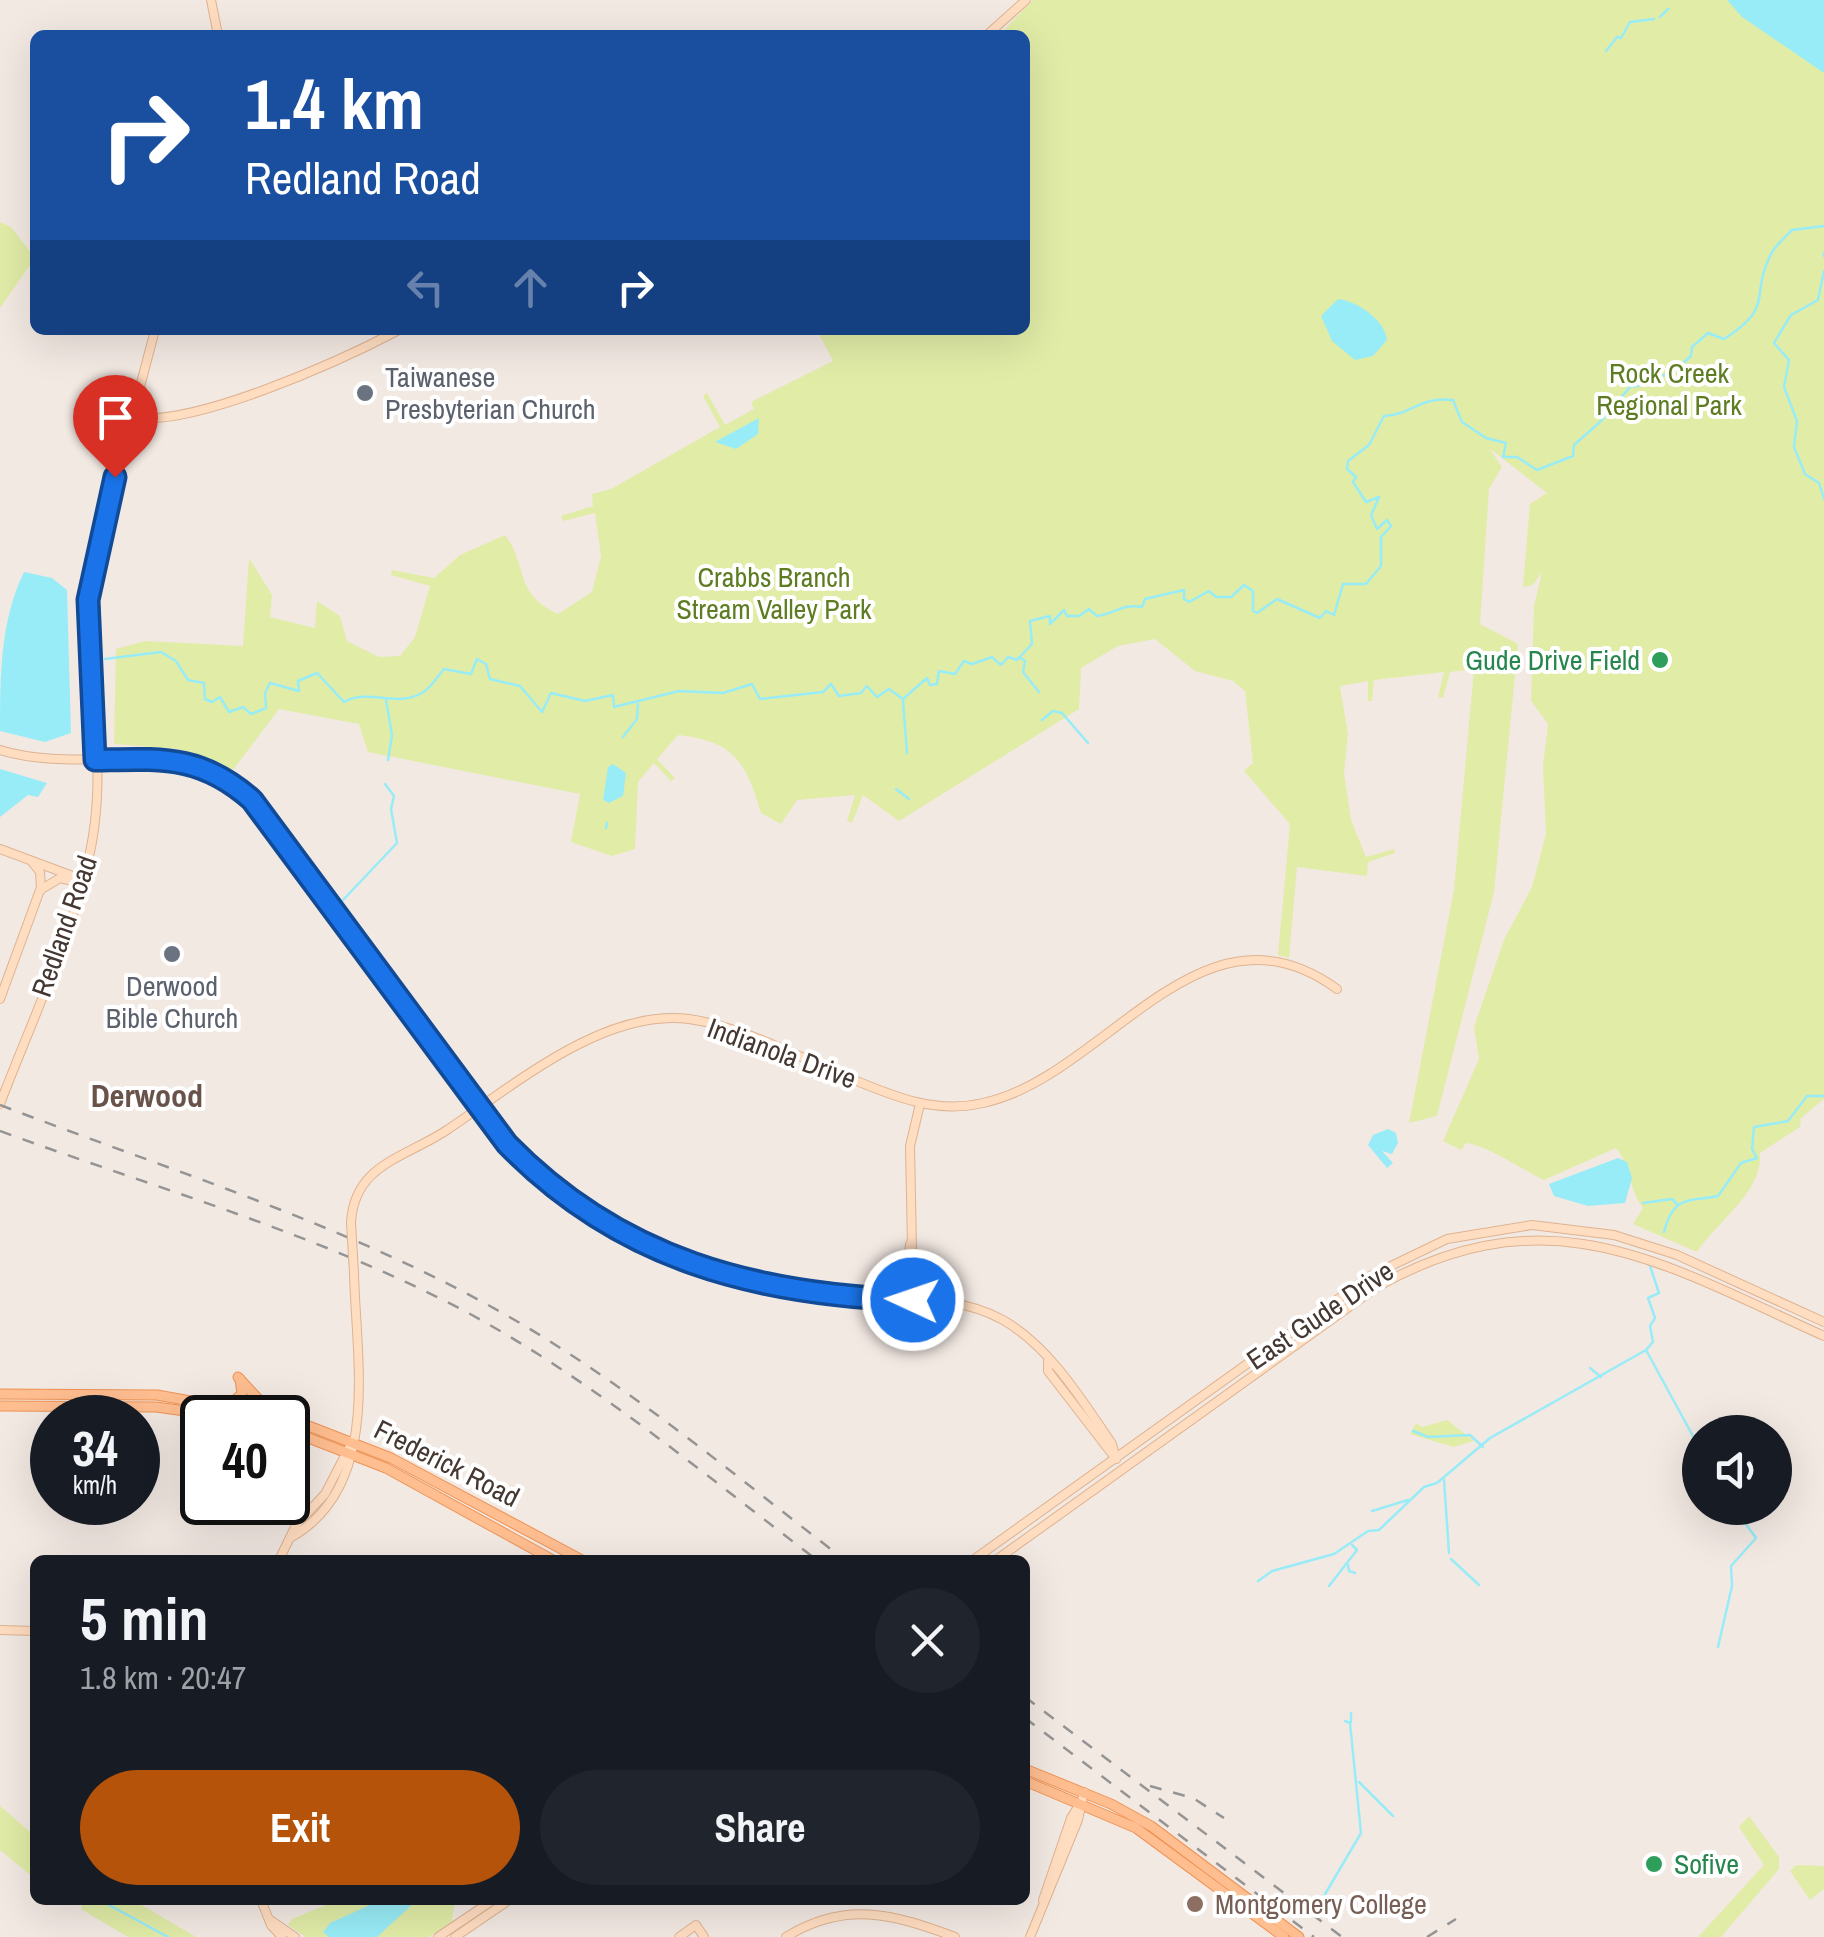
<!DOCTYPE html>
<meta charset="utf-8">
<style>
body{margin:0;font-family:"Archivo Narrow",sans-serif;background:#20242c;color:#f1f3f6;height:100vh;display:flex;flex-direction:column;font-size:38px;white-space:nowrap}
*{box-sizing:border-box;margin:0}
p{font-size:32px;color:#9ea1a6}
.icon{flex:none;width:55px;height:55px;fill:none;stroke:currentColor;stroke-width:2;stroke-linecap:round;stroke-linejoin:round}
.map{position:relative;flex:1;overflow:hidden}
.drawer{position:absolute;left:30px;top:1555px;width:1000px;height:350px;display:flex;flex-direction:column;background:#171b24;border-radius:15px;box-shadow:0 10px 40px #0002}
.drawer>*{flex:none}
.top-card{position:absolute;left:30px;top:30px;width:1000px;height:305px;border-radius:15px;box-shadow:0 10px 40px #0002;background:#1a4fa0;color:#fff;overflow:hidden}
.tools{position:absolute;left:1682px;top:1415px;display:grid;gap:20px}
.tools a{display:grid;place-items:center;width:110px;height:110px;border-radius:50%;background:#171b24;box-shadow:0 10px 40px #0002;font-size:50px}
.speed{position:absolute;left:30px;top:1395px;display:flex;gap:20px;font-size:50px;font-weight:700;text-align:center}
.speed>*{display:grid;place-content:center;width:130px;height:130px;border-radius:50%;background:#171b24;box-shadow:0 10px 40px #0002;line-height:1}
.speed small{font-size:25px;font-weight:400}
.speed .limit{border:5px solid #111;border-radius:15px;background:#fff;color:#111}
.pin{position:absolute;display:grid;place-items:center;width:85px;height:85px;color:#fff;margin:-102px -42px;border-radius:50% 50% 50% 0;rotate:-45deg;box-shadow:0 0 10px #0007}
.pin .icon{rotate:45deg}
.me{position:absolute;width:110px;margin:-55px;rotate:273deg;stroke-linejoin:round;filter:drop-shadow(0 0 8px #0008)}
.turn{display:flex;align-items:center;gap:35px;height:210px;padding:0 50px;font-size:45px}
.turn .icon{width:130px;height:130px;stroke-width:2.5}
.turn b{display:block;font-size:70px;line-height:85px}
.lanes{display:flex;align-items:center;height:95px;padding:0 50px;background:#0003;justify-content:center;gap:50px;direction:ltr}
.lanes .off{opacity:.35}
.round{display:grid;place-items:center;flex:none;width:105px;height:105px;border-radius:52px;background:#20242c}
.overview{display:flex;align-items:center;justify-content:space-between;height:170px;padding:0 50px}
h1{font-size:60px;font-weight:800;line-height:75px}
.primary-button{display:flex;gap:20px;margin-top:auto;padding:20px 50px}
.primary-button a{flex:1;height:115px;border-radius:60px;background:#b45309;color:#fff;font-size:40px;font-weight:800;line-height:115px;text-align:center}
.primary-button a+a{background:#20242c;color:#f1f3f6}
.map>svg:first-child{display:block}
.green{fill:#e1eca7}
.water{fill:#98ecf7}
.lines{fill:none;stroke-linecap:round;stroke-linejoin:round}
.stream{stroke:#98ecf7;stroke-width:2.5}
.secondary-casing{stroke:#deb391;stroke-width:10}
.primary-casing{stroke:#ee9355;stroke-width:11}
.secondary{stroke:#ffddc1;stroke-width:8}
.primary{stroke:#ffbe90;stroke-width:9}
.rail{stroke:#949494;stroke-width:2.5;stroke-dasharray:12 12;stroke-linecap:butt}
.secondary-bridge-casing{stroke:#deb391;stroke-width:10;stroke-linecap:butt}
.secondary-bridge{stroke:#ffddc1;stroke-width:8}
.route-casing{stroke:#114b97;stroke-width:25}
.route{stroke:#1a73e8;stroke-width:18}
.worship-dot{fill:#6b7280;stroke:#fff;stroke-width:4}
.leisure-dot{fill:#2e9e5b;stroke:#fff;stroke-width:4}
.education-dot{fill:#8d6e63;stroke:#fff;stroke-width:4}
.labels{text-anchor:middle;stroke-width:8;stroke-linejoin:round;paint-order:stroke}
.park-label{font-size:28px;fill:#5e7c21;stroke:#fff}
.worship-label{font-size:28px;fill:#5b616d;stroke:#fff;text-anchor:start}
.leisure-label{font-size:28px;fill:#27864d;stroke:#fff;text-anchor:end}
.street-label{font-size:28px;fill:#453832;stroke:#fff}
.education-label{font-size:28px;fill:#785e54;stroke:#fff;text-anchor:start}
.quarter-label{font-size:32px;font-weight:bold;fill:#695249;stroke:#fff}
</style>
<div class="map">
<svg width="1824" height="1937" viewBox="0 0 1824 1937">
<rect width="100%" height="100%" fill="#f3e9e3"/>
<g class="green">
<path d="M1033,0H1824V1099L1801,1118L1800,1127L1760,1153C1763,1192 1718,1220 1697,1252L1633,1224L1643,1208C1628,1188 1632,1168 1616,1148L1544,1180C1523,1170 1486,1145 1466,1143L1461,1150L1443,1141L1479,1059L1474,1027L1504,940L1532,887L1546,834L1543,766L1548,724L1531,701L1534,606L1542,572L1533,585L1523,587L1530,504L1547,493L1489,448L1502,467L1489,489L1480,624L1518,644L1494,892L1437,1116L1409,1123L1454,890L1474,669L1450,672L1443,698L1438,697L1444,672L1374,680L1372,701H1368V681L1340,686L1348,734L1344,773L1351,820L1366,857L1394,849L1395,853L1368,862L1367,876L1297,867L1289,958L1278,955L1290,824L1244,771L1253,763L1245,691L1233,681L1195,671L1155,639L1118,646L1081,668L1079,709L899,821L863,795L852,823L847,821L855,795L797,800L781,824L761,813C746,762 734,741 678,735L657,759L675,778L671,781L654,763L638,782L635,849L612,856L571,842L580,794L368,752L359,724L279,709L233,770L176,749L114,744L116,649L145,641L243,646L249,558L272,595L270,617L315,628L317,601L340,616L347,641L379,657L400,656L415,637L430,586L391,575L392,570L434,578L460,555L505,535C529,567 513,593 558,614L592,592L601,556L595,513L563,521L561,516L593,506L592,494L611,489L720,427L703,396L707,393L725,425L754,409L751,402L833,361L817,330H1025V35H999Z"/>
<path d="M0,222L11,227L35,258L0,308Z"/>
<path d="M1447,1420L1474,1441L1453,1447L1410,1434L1416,1423L1422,1427Z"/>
<path d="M0,1806L35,1836V1879L0,1850Z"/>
<path d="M1749,1816L1779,1857V1869L1721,1937H1698L1764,1865L1739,1827Z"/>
<path d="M1796,1865L1824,1866V1889L1810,1900L1790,1871Z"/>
<path d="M83,1900H133L196,1937H128L81,1909Z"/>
<path d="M338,1900H455L452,1921L429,1937H306L288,1925L292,1919Z"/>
</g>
<g class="water">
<path d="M1727,0H1824V73L1742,17Z"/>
<path d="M1338,299C1357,301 1385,320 1387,340L1373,356L1355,360L1332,341L1321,316Z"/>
<path d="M759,418L758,434L736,449L715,442Z"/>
<path d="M24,572L52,578L67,590L71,733L45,742L0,731C0,677 0,621 24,572Z"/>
<path d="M613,764L626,773L623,796L609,803L603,800L608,767Z"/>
<path d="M0,769L47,783L38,797L28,795L0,817Z"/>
<path d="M1388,1129L1396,1133L1398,1143L1392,1154L1382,1151L1393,1163L1387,1168L1368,1145L1373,1135Z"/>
<path d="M1618,1158L1627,1162L1632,1178L1625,1203L1588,1206L1554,1196L1549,1184Z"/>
<path d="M381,1900L415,1902L377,1937H329L323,1932L330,1923Z"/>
</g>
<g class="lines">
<g class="stream">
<path d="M1660,17L1668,9"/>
<path d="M1606,51L1617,37L1621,38L1630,22L1654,19"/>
<path d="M1824,253V256"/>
<path d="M1824,271L1818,300L1791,315L1774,343L1789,360L1784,387L1797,421L1794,447L1805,474L1819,483L1824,499"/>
<path d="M1019,657L1025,661L1023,672L1039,692"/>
<path d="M105,659L161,652L176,661L188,680L204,683L205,699L212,702L220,697L229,712L243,707L251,714L266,708L265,693L270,683L299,691L298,681L317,673L344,702C369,688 396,708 422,693C430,689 438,676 444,669L471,674L477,659L486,664L490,679L520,686L542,712L551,693L585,701L613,695L614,707L679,691L723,693L752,684L760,699L823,692L831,684L839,696L861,693L867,686L877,697L889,689L903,699L927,678L930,685L937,684L939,671L955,674L964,661L972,664L992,657L1001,665L1008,657L1017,660L1032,644L1030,621L1050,616V624L1064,610L1067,616H1079L1089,609L1097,616C1114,614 1124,603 1142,607L1145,599L1184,590V599L1189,602L1209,591L1216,597H1231L1244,585L1253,591V611L1257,613L1277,599L1320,618L1326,611L1334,615L1343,584H1366L1381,566V537L1391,526L1387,520L1377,529L1371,515L1379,497L1366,502L1353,482L1356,477L1347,469L1348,461L1369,445L1384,416C1415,414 1419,396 1453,400L1462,422L1486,438L1506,443L1503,457H1517L1537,470L1573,456L1574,445L1601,421L1630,387C1650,385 1677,370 1691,356L1692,347L1708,333L1724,339C1776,306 1749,297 1771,254C1775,246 1785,237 1792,230L1824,226"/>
<path d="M386,700L392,735L388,760"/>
<path d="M903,700L907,753"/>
<path d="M1042,720L1053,711L1062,713L1088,743"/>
<path d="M623,737L637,719L638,704"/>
<path d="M896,789L909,799"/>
<path d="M606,828L607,823"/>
<path d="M343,900L397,843L391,809L394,796L385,784"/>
<path d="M1643,1203L1672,1199L1677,1204"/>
<path d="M1664,1232C1674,1194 1689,1202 1718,1196L1741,1163L1757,1158L1752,1149L1754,1127L1788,1121L1807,1096H1824"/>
<path d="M1646,1350L1700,1449"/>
<path d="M1590,1368L1601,1377"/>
<path d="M1413,1431L1428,1437L1470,1435L1483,1447"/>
<path d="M1444,1480L1449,1553"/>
<path d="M1372,1511L1408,1500"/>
<path d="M1451,1559L1479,1585"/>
<path d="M1348,1565L1349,1571L1355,1573"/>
<path d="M1258,1581L1272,1571L1334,1554L1368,1531L1379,1530L1424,1487L1437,1483L1490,1438L1646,1350L1653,1342L1650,1326L1655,1318L1648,1298L1659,1293L1650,1266"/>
<path d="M1329,1586L1357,1550L1352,1545"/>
<path d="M1718,1647L1732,1586L1731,1566L1756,1538L1734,1508"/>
<path d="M1351,1722V1713"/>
<path d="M1359,1782L1393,1816"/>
<path d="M100,1900L168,1937"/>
<path d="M1321,1901L1361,1833L1350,1723L1345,1721"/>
<path d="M1317,1911L1318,1906"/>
</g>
<g class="secondary-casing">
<g id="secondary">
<path d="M211,0L218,35"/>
<path d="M987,35L1026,0"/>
<path d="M130,417C191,429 342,360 399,330"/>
<path d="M0,750C93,778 186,726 260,810L507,1143C601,1240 713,1283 846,1296C898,1301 955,1293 1003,1320C1050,1347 1082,1400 1112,1444L1116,1459"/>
<path d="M0,849L70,875"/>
<path d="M32,862L40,872L41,890"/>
<path d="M0,999L40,890L60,878L82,883"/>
<path d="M0,1104C31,1022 86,906 95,821C105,735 81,648 94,561L155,330"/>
<path d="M351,1223C354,1164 405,1158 447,1130C513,1086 604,1008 689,1019C744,1027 801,1058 852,1079C895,1097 936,1114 983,1103C1106,1077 1200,889 1337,989"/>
<path d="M905,1299L910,1244"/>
<path d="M913,1300L910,1146L920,1104"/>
<path d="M1048,1362V1371L1116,1459"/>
<path d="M290,1538C382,1487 356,1360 354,1273"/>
<path d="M279,1560L296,1525L325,1494L353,1440"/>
<path d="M973,1560L1370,1276L1447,1239L1532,1225L1614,1235L1677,1255L1824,1322"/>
<path d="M996,1560L1377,1287C1549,1190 1664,1264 1824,1336"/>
<path d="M0,1630L35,1631"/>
<path d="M261,1900L271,1925L282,1937"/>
<path d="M1043,1900L1071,1818L1081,1802"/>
<path d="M269,1919L295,1937"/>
<path d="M438,1937L493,1900"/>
<path d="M455,1937L509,1900"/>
<path d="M679,1937L696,1925L704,1937"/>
<path d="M786,1937C845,1900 894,1914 955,1937"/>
<path d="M1030,1937L1078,1820L1084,1792"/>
</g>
</g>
<g class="primary-casing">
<g id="primary">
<path d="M238,1377L271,1413"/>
<path d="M0,1394L157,1395L286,1418"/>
<path d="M230,1404L242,1394L240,1379"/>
<path d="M0,1406L156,1407L236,1418"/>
<path d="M288,1418L391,1458L582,1560"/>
<path d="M288,1430L386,1468L553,1560"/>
<path d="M1025,1769L1111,1804L1151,1826L1299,1937"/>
<path d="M1025,1781L1136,1828L1284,1937"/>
</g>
</g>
<use href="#secondary" class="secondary"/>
<use href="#primary" class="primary"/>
<g class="rail">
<path d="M0,1105C169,1170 348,1225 506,1315C627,1384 735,1476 845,1560"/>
<path d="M0,1131C158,1189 323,1235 472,1315C596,1383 705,1475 817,1560"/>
<path d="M1025,1697L1342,1937"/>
<path d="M1025,1718L1314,1937"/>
<path d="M1150,1786L1193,1798L1224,1818"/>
<path d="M1427,1937L1456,1919"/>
</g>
<g class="secondary-bridge-casing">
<path id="secondary-bridge" d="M351,1223L354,1273"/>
</g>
<use href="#secondary-bridge" class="secondary-bridge"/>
</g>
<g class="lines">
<g class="route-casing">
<path id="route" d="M115,477L88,600L95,760C160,759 200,754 252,800L507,1144C619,1259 755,1295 913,1300"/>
</g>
<use href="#route" class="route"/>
</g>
<g class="worship-dot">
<circle cx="365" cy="393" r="10"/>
<circle cx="172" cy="954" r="10"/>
</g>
<g class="leisure-dot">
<circle cx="1660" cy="660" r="10"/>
<circle cx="1654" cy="1864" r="10"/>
</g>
<circle class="education-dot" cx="1195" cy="1904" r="10"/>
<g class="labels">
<g class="park-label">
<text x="1669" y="383">Rock Creek<tspan x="1669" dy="32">Regional Park</tspan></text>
<text x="774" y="587">Crabbs Branch<tspan x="774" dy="32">Stream Valley Park</tspan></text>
</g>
<g class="worship-label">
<text x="385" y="387">Taiwanese<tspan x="385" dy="32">Presbyterian Church</tspan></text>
<text x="172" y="996" text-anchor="middle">Derwood<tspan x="172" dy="32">Bible Church</tspan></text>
</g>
<g class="leisure-label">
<text x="1640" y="670">Gude Drive Field</text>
<text x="1674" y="1874" text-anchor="start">Sofive</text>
</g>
<g class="street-label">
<text transform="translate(64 926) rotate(-71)" y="10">Redland Road</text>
<text transform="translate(782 1053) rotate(20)" y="10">Indianola Drive</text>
<text transform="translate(1320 1315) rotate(-34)" y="10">East Gude Drive</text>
<text transform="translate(447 1463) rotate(27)" y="10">Frederick Road</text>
</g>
<g class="education-label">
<text x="1215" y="1914">Montgomery College</text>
</g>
<g class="quarter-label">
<text x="147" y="1107">Derwood</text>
</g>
</g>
</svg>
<div class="tools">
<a><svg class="icon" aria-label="sound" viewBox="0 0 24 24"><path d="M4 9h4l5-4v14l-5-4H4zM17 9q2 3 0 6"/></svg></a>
</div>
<div class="speed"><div>34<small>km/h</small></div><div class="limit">40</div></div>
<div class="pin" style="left:115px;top:477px;background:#d93025"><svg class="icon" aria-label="arrive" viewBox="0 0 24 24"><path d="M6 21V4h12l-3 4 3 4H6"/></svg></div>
<svg class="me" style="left:913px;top:1300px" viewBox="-20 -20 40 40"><circle r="17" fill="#1a73e8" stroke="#fff" stroke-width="3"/><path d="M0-11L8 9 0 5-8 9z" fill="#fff"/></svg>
<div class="top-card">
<div class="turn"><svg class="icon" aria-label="right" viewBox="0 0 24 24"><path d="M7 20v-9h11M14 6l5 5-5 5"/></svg><div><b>1.4 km</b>Redland Road</div></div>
<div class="lanes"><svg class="icon off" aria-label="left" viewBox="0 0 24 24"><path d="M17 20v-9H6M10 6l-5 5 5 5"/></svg><svg class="icon off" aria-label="ahead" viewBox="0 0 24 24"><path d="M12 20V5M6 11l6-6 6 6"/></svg><svg class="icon" aria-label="right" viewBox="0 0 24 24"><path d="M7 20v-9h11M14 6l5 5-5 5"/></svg></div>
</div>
<section class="drawer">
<div class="overview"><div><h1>5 min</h1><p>1.8 km · 20:47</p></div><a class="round"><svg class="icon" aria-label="close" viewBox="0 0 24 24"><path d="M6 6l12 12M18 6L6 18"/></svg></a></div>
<div class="primary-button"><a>Exit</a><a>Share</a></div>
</section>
</div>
